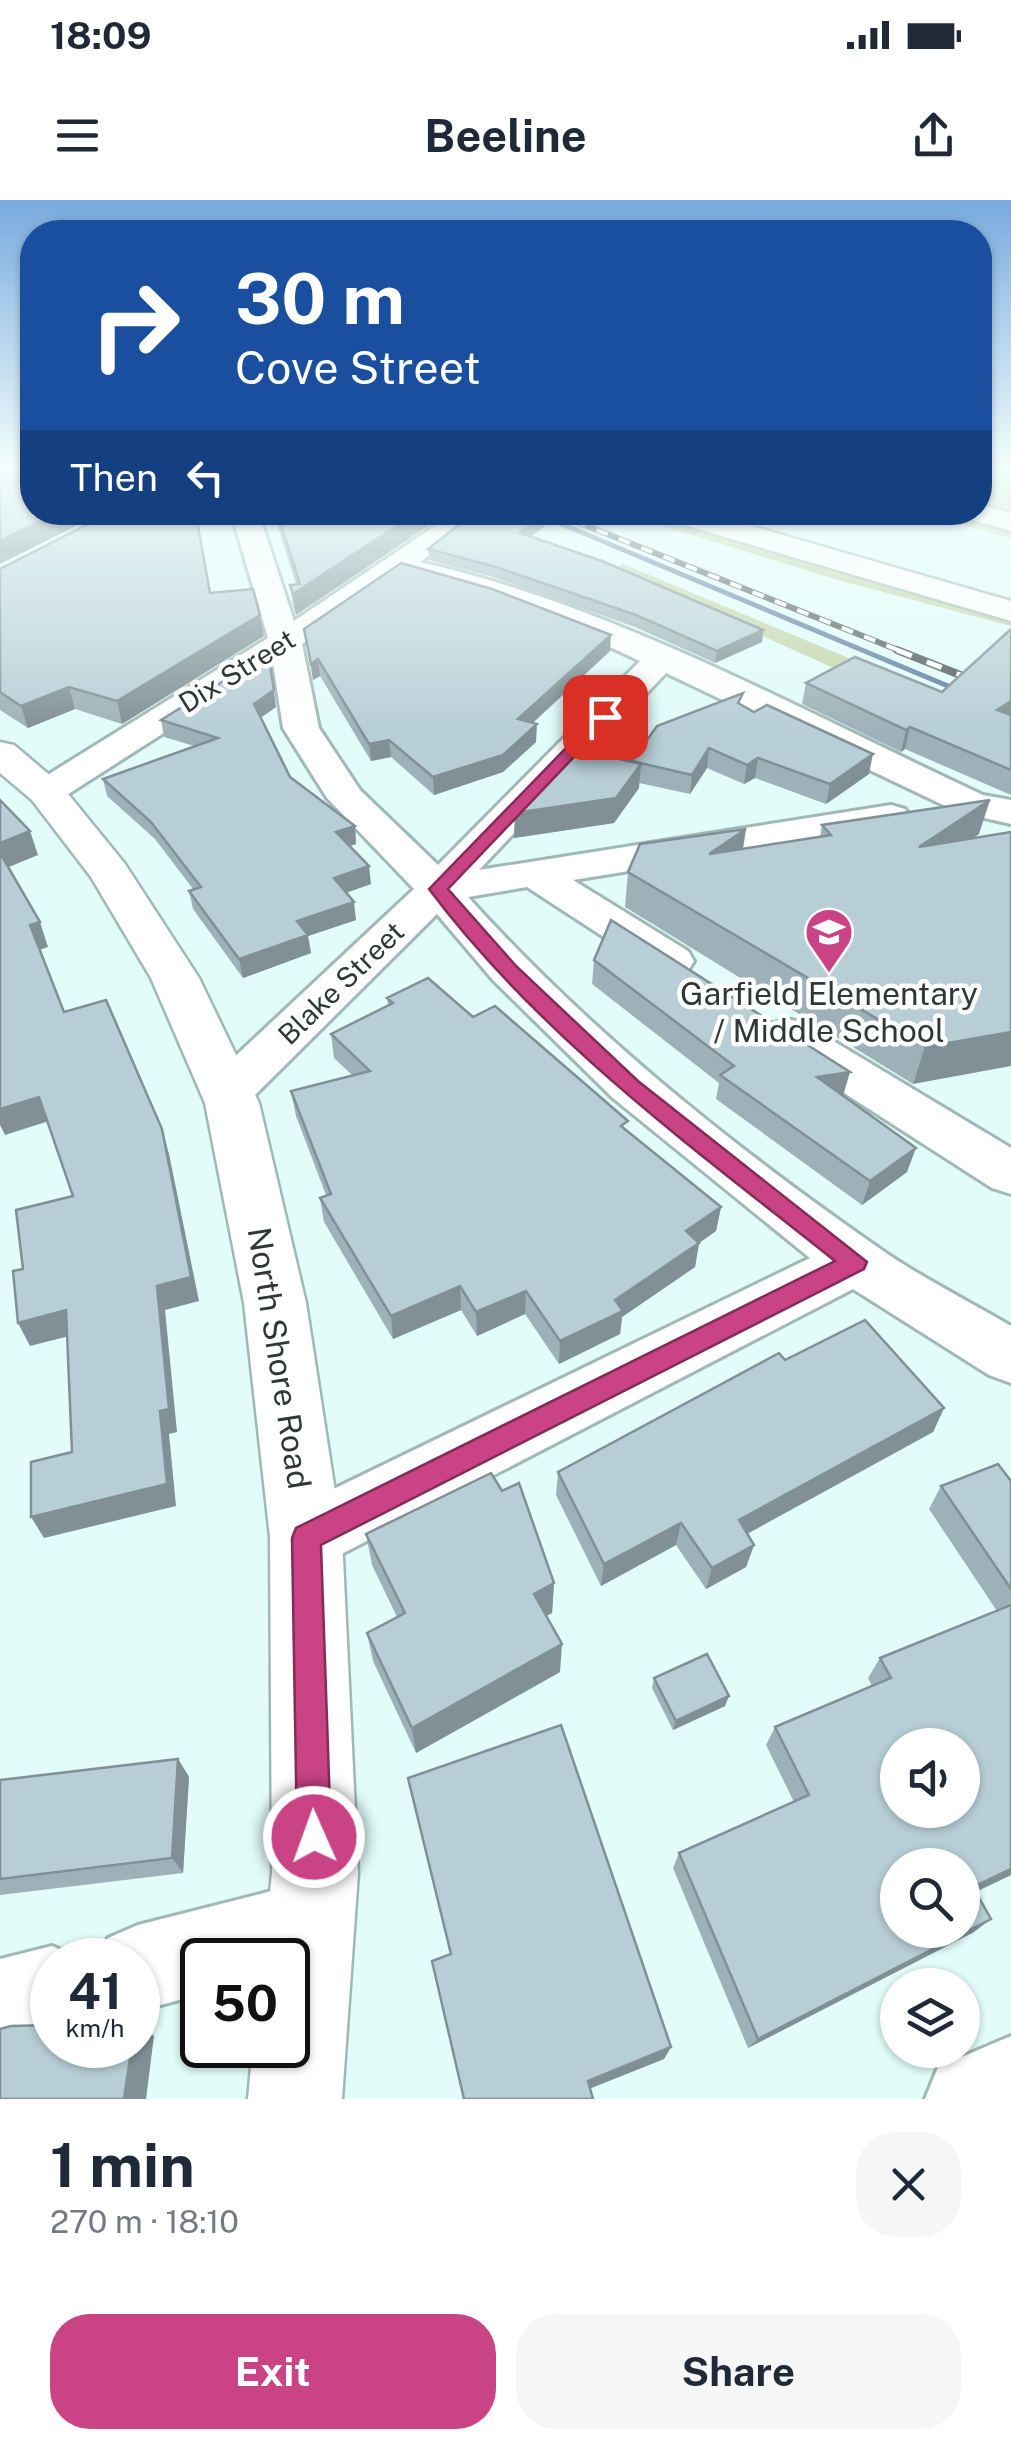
<!DOCTYPE html>
<meta charset="utf-8">
<style>
body{margin:0;font-family:"Public Sans",sans-serif;background:#f6f6f7;color:#1f2937;height:100vh;display:flex;flex-direction:column;font-size:38px;white-space:nowrap}
*{box-sizing:border-box;margin:0}
p{font-size:32px;color:#747a83}
.icon{flex:none;width:55px;height:55px;fill:none;stroke:currentColor;stroke-width:2;stroke-linecap:round;stroke-linejoin:round}
.map{position:relative;height:1899px;overflow:hidden}
.sheet{display:flex;flex-direction:column;background:#fff;flex:1}
.sheet>*{flex:none}
.hud{position:absolute;left:20px;top:20px;width:972px;height:305px;border-radius:40px;box-shadow:0 2px 8px #0004;background:#1a4fa0;color:#fff;overflow:hidden}
.tools{position:absolute;left:880px;top:1528px;display:grid;gap:20px}
.tools a{display:grid;place-items:center;width:100px;height:100px;border-radius:50%;background:#fff;box-shadow:0 2px 8px #0004;font-size:50px}
.speed{position:absolute;left:30px;top:1738px;display:flex;gap:20px;font-size:50px;font-weight:700;text-align:center}
.speed>*{display:grid;place-content:center;width:130px;height:130px;border-radius:50%;background:#fff;box-shadow:0 2px 8px #0004;line-height:1}
.speed small{font-size:25px;font-weight:400}
.speed .limit{border:5px solid #111;border-radius:15px;background:#fff;color:#111}
.pin{position:absolute;display:grid;place-items:center;width:85px;height:85px;color:#fff;margin:-42px;border-radius:20px;box-shadow:0 5px 15px #0006}
.me{position:absolute;width:110px;margin:-55px;rotate:358deg;stroke-linejoin:round;filter:drop-shadow(0 0 8px #0008)}
.turn{display:flex;align-items:center;gap:35px;height:210px;padding:0 50px;font-size:45px}
.turn .icon{width:130px;height:130px;stroke-width:2.5}
.turn b{display:block;font-size:70px;line-height:85px}
.then{display:flex;align-items:center;height:95px;padding:0 50px;background:#0003;gap:20px;font-size:38px}
.round{display:grid;place-items:center;flex:none;width:105px;height:105px;border-radius:40px;background:#f6f6f7}
.headline{display:flex;align-items:center;justify-content:space-between;height:170px;padding:0 50px}
h1{font-size:60px;font-weight:700;line-height:75px}
.primary-button{display:flex;gap:20px;margin-top:auto;padding:20px 50px}
.primary-button a{flex:1;height:115px;border-radius:40px;background:#c94385;color:#fff;font-size:40px;font-weight:700;line-height:115px;text-align:center}
.primary-button a+a{background:#f6f6f7;color:#1f2937}
.status{display:flex;justify-content:space-between;align-items:center;height:70px;padding:0 50px;background:#fff;direction:ltr}
.status svg{height:28px;fill:currentColor}
header{display:flex;justify-content:space-between;align-items:center;height:130px;padding:0 50px;background:#fff;font-size:45px;font-weight:700}
.map>svg:first-child{display:block}
.green{fill:#c3d3a5}
.lines{fill:none;stroke-linecap:round;stroke-linejoin:round}
.stream{fill:#5d7da1;fill-rule:evenodd}
.minor-casing{stroke:#a0b9b6;stroke-width:6}
.major-casing{stroke:#a0b9b6;stroke-width:5}
.minor{fill:#fff;fill-rule:evenodd}
.major{fill:#fff;fill-rule:evenodd}
.rail-far1-casing{stroke:#4c5958;stroke-width:6}
.rail-casing{stroke:#4c5958;stroke-width:8}
.rail-far1{stroke:#fff;stroke-width:4;stroke-dasharray:12;stroke-linecap:butt}
.rail{stroke:#fff;stroke-width:5;stroke-dasharray:16;stroke-linecap:butt}
.wall{fill:#9db1b8}
.shaded-wall{fill:#809096}
.building{fill:#b7ced6;stroke:#809096;stroke-width:2.5;fill-rule:evenodd}
.route{fill:#c94385;stroke:#832c56;stroke-width:2.5}
.labels{text-anchor:middle;stroke-width:9;stroke-linejoin:round;paint-order:stroke}
.far-street-label{font-size:28px;fill:#2e3837;stroke:#fff}
.poi-label{font-size:32px;fill:#2e3837;stroke:#fff}
.street-label{font-size:32px;fill:#2e3837;stroke:#fff}
</style>
<div class="status"><b>18:09</b><svg viewBox="0 0 49 12"><path d="M0 12V9h3v3zM5 12V6h3v6zM10 12V3h3v9zM15 12V0h3v12zM26 1h20v11H26zM47 4h2v5h-2z"/></svg></div>
<header><svg class="icon" aria-label="menu" viewBox="0 0 24 24"><path d="M4 6h16M4 12h16M4 18h16"/></svg>Beeline<svg class="icon" aria-label="share" viewBox="0 0 24 24"><path d="M12 15V3M7 8l5-5 5 5M5 13v7h14v-7"/></svg></header>
<div class="map">
<svg width="1011" height="1899" viewBox="0 0 1011 1899">
<rect width="100%" height="100%" fill="#e1fcf9"/>
<g class="green">
<path d="M980,268H1011V338L919,313L980,312Z"/>
<path d="M621,313H701L1011,398V426L838,380Z"/>
<path d="M623,364L875,469L869,484L614,369Z"/>
</g>
<g class="lines">
<path class="stream" d="M527,312H539L971,493L963,495Z"/>
<g class="minor-casing">
<g id="minor">
<path d="M231,312H258L294,421L456,312H488L420,362C613,405 804,512 983,595L1011,600V624L958,612L666,473L479,670L891,605L905,609L911,617L905,625L891,629L573,680L688,751L694,761L688,771L672,775L656,771L527,687L468,697C587,829 727,942 873,1044C916,1075 965,1099 1011,1126V1183L989,1175L853,1089L330,1360L306,1369L282,1360L272,1337L282,1314L810,1058L613,898L493,780L437,714L248,902L230,907L212,902L205,890L212,878L414,689L327,598L283,528L273,463L59,600H33L27,592L33,584L268,438ZM401,375C486,395 562,424 640,461L438,665L360,590L319,528L302,444Z"/>
<path d="M788,819L805,824L1011,948V994L992,988L771,846L764,835L771,824Z"/>
<path d="M311,1681L341,1693L353,1723L341,1753L288,1771V1760H202V1794L138,1811V1760H99L108,1738L138,1725Z"/>
<path d="M52,1746L83,1760H52V1832L0,1845V1759Z"/>
<path d="M1011,1836V1899H925L938,1867Z"/>
</g>
</g>
<g class="major-casing">
<g id="major">
<path d="M980,305L1011,313V331L965,318L961,312H980Z"/>
<path d="M656,312H703L1011,401V421L660,318Z"/>
<path d="M0,542L14,545L60,584L125,664L199,778L259,903L306,1103L342,1337L358,1673L342,1899H248L253,1845H288V1760H263L272,1673L270,1337L244,1103L205,903L151,778L91,677L32,600L0,573Z"/>
</g>
</g>
<use href="#minor" class="minor"/>
<use href="#major" class="major"/>
<g class="rail-far1-casing">
<path id="rail-far1" d="M552,312L903,452"/>
</g>
<g class="rail-casing">
<path id="rail" d="M897,450L1011,495"/>
</g>
<use href="#rail-far1" class="rail-far1"/>
<use href="#rail" class="rail"/>
</g>
<g class="wall">
<path d="M273,312H449L296,415L293,406L290,385L296,384Z"/>
<path d="M550,322L530,337L763,430L762,442L715,463L635,427L493,377L429,360L428,349Z"/>
<path d="M0,369L210,393L264,436L122,524L75,509L28,528L0,510Z"/>
<path d="M304,429L610,451L533,523L536,542L503,572L434,595L391,557L371,561L320,476L313,480Z"/>
<path d="M1011,429V595L905,549L901,552L802,504L806,483L942,492Z"/>
<path d="M741,505L869,574L826,604L755,578L744,584L707,568L690,594L639,583V588L614,623L514,638L515,613L632,562Z"/>
<path d="M276,507L260,518L290,577L355,626L356,644L350,646L371,684L346,693L356,720L308,736L311,753L243,778L193,709L189,691L193,689L155,639L107,596L103,579L194,546L164,537L161,520Z"/>
<path d="M822,625L979,634L973,638L1011,632L913,884L625,707L628,672L746,629L743,649L820,637Z"/>
<path d="M594,760L907,972L862,1005L716,899L719,883L592,784Z"/>
<path d="M387,798L473,817L627,931L721,1007L716,1031L699,1043L695,1067L622,1117L620,1134L559,1164L525,1114L477,1136L461,1110L393,1139L324,1022L320,998L326,995L296,916L291,891L352,875L334,858L331,834L388,806Z"/>
<path d="M785,1160L944,1208L933,1232L747,1334L754,1345L746,1367L706,1389L676,1345L601,1386L556,1295L558,1272Z"/>
<path d="M1011,1281V1675L976,1692L974,1732L748,1848L673,1668L679,1653L794,1602L766,1545L775,1527L872,1486L868,1478L880,1458L997,1411L929,1309L941,1286Z"/>
<path d="M502,1291L554,1383L552,1413L546,1416L560,1472L416,1553L373,1461L367,1433L397,1417L372,1365L366,1334Z"/>
<path d="M654,1478L725,1506L673,1530L652,1488Z"/>
<path d="M178,1559L189,1577L183,1673L0,1695V1580Z"/>
<path d="M408,1578L671,1847L664,1859L590,1888L450,1754Z"/>
</g>
<g class="shaded-wall">
<path d="M59,312H104L0,364V341Z"/>
<path d="M418,312H449L296,415L293,394Z"/>
<path d="M550,312V322L520,344V333Z"/>
<path d="M260,415L264,436L122,524L117,501Z"/>
<path d="M763,430L762,442L715,463L717,451Z"/>
<path d="M611,435L610,451L518,536V519Z"/>
<path d="M318,459L320,476L313,480L311,464Z"/>
<path d="M69,487L75,509L28,528L21,506Z"/>
<path d="M274,490L276,507L256,521L254,504Z"/>
<path d="M1011,501V519L997,510Z"/>
<path d="M537,524L536,542L503,572L434,595L433,577Z"/>
<path d="M910,527L905,549L901,552L906,530Z"/>
<path d="M389,540L391,557L371,561L369,544Z"/>
<path d="M709,548L707,568L690,594L692,575Z"/>
<path d="M873,554L869,574L826,604L830,584Z"/>
<path d="M758,558L755,578L744,584L747,565Z"/>
<path d="M641,564L639,588L614,623L514,638L515,613Z"/>
<path d="M990,600L979,634L909,682L919,647Z"/>
<path d="M355,626L356,644L338,650L336,632Z"/>
<path d="M746,629L740,664L709,654Z"/>
<path d="M30,631L38,655L4,669L0,658V643Z"/>
<path d="M369,666L371,684L336,696L334,678Z"/>
<path d="M354,702L356,720L308,736L311,753L243,778L239,759L297,721Z"/>
<path d="M40,722L48,747L39,750L30,725Z"/>
<path d="M1011,832V866L913,884L925,847Z"/>
<path d="M850,872L843,896L817,877Z"/>
<path d="M39,897L49,921L5,935L0,925V909Z"/>
<path d="M162,929L169,954L199,1101L165,1110L177,1232L169,1234L176,1306L44,1338L31,1317L160,1211L157,1086Z"/>
<path d="M916,948L907,972L862,1005L870,981Z"/>
<path d="M721,1007L716,1031L682,1055L686,1031Z"/>
<path d="M699,1043L695,1067L622,1117L620,1134L559,1164L560,1141L615,1100Z"/>
<path d="M460,1086L461,1110L393,1139L391,1116Z"/>
<path d="M526,1091L525,1114L477,1136L476,1112Z"/>
<path d="M66,1110L77,1134L30,1146L18,1123Z"/>
<path d="M944,1208L933,1232L732,1342L739,1320Z"/>
<path d="M681,1323L676,1345L601,1386L604,1364Z"/>
<path d="M754,1345L746,1367L706,1389L712,1368Z"/>
<path d="M554,1383L552,1413L532,1423L534,1394Z"/>
<path d="M562,1444L560,1472L416,1553L412,1528Z"/>
<path d="M729,1496L725,1506L673,1530L676,1521Z"/>
<path d="M178,1559L189,1577L183,1673L172,1658Z"/>
<path d="M1011,1669V1675L962,1698L973,1687Z"/>
<path d="M991,1719L974,1732L748,1848L758,1839Z"/>
<path d="M138,1824L154,1836L146,1899H124L132,1845H138Z"/>
<path d="M671,1847L664,1859L584,1891L588,1881Z"/>
</g>
<g class="building">
<path d="M0,268H32V312H59L0,341Z"/>
<path d="M112,312H160L197,321L210,393L253,389L260,415L117,501L69,487L21,506L0,492V369Z"/>
<path d="M277,312H418L293,394L290,385L300,384Z"/>
<path d="M475,312H549L520,333L602,361L763,430L717,451L636,415L493,366L428,349Z"/>
<path d="M401,363L492,389L611,435L518,519L537,524L503,555L433,577L389,540L369,544L318,459L311,464L304,429Z"/>
<path d="M1011,429V501L997,510L1011,515V570L910,527L906,530L806,483L855,457L942,492Z"/>
<path d="M268,453L274,490L254,504L290,577L355,626L336,632L369,666L334,678L354,702L297,721L308,735L239,759L189,691L201,687L151,622L103,579L218,538L161,520Z"/>
<path d="M743,493L738,503L754,512L767,505L873,554L830,584L758,558L747,565L709,548L692,575L632,561L657,526Z"/>
<path d="M577,549L641,564L616,598L515,613Z"/>
<path d="M0,600L30,631L0,643Z"/>
<path d="M990,600L919,647L1011,632V832L925,847L628,672L640,644L746,629L709,654L831,635L822,625Z"/>
<path d="M0,653L40,722L30,725L64,812L106,800L162,929L191,1077L157,1086L169,1209L160,1211L167,1284L31,1317V1262L72,1252L66,1110L18,1123L13,1071L23,1069L16,1010L73,996L39,897L0,909Z"/>
<path d="M611,720L850,872L817,877L916,948L870,981L720,875L734,866L594,760Z"/>
<path d="M428,778L473,817L495,806L628,921L621,926L721,1007L686,1031L699,1043L615,1100L623,1111L560,1141L526,1091L476,1112L460,1086L391,1116L320,998L331,994L291,891L370,871L331,834L393,803L387,798Z"/>
<path d="M865,1120L944,1208L739,1320L754,1345L712,1368L681,1323L604,1364L558,1272L779,1153L785,1160Z"/>
<path d="M998,1264L1011,1281V1389L941,1286Z"/>
<path d="M491,1273L502,1291L519,1283L554,1383L534,1394L562,1444L412,1528L367,1433L405,1413L366,1334Z"/>
<path d="M1011,1405V1669L973,1687L991,1719L758,1839L679,1653L809,1595L775,1527L891,1478L880,1458ZM898,1545H962V1610H898ZM898,1665H962V1730H898Z"/>
<path d="M707,1454L729,1496L676,1521L654,1478Z"/>
<path d="M561,1525L671,1847L588,1881L593,1899H464L432,1761L451,1754L408,1578Z"/>
<path d="M178,1559L172,1658L0,1679V1580Z"/>
<path d="M52,1825V1845H132L124,1899H0V1829L11,1826Z"/>
</g>
<linearGradient id="sky" x2="0" y2="1"><stop stop-color="#78aade"/><stop offset="0.5" stop-color="#f2fefc"/><stop offset="1" stop-color="#f2fefc" stop-opacity="0"/></linearGradient>
<rect width="1011" height="534" fill="url(#sky)"/>
<path class="route" d="M599,514L612,517L448,689L516,766L638,881L867,1062L864,1069L321,1345L331,1637L326,1650L314,1655L302,1650L297,1637L292,1338L296,1328L835,1061C692,947 540,837 429,689Z"/>
<defs>
<g id="school-pin" transform="scale(2.5)"><path d="M0 17L-7.5 6A9.5 9.5 0 1 1 7.5 6Z" fill="#c94385" stroke="#fff"/><path d="M0-5L7-2L0 1L-7-2ZM-4 1L0 2.5L4 1V4Q0 6-4 4Z" fill="#fff"/></g>
</defs>
<g fill-rule="evenodd">
<use href="#school-pin" x="829" y="732"/>
</g>
<g class="labels">
<g class="far-street-label">
<text transform="translate(237 471) rotate(-32)" y="10">Dix Street</text>
<text transform="translate(341 783) rotate(-44)" y="10">Blake Street</text>
</g>
<g class="poi-label">
<text x="829" y="805">Garfield Elementary<tspan x="829" dy="37">/ Middle School</tspan></text>
</g>
<g class="street-label">
<text transform="translate(279 1158) rotate(81)" y="11">North Shore Road</text>
</g>
</g>
</svg>
<div class="tools">
<a><svg class="icon" aria-label="sound" viewBox="0 0 24 24"><path d="M4 9h4l5-4v14l-5-4H4zM17 9q2 3 0 6"/></svg></a>
<a><svg class="icon" aria-label="search" viewBox="0 0 24 24"><circle cx="10" cy="10" r="6"/><path d="M15 15l6 6"/></svg></a>
<a><svg class="icon" aria-label="layers" viewBox="0 0 24 24"><path d="M12 4l9 5-9 5-9-5zM3 14l9 5 9-5"/></svg></a>
</div>
<div class="speed"><div>41<small>km/h</small></div><div class="limit">50</div></div>
<div class="pin" style="left:605px;top:517px;background:#d93025"><svg class="icon" aria-label="arrive" viewBox="0 0 24 24"><path d="M6 21V4h12l-3 4 3 4H6"/></svg></div>
<svg class="me" style="left:314px;top:1637px" viewBox="-20 -20 40 40"><circle r="17" fill="#c94385" stroke="#fff" stroke-width="3"/><path d="M0-11L8 9 0 5-8 9z" fill="#fff"/></svg>
<div class="hud">
<div class="turn"><svg class="icon" aria-label="right" viewBox="0 0 24 24"><path d="M7 20v-9h11M14 6l5 5-5 5"/></svg><div><b>30 m</b>Cove Street</div></div>
<div class="then">Then<svg class="icon" aria-label="left" viewBox="0 0 24 24"><path d="M17 20v-9H6M10 6l-5 5 5 5"/></svg></div>
</div>
</div>
<section class="sheet">
<div class="headline"><div><h1>1 min</h1><p>270 m · 18:10</p></div><a class="round"><svg class="icon" aria-label="close" viewBox="0 0 24 24"><path d="M6 6l12 12M18 6L6 18"/></svg></a></div>
<div class="primary-button"><a>Exit</a><a>Share</a></div>
</section>
